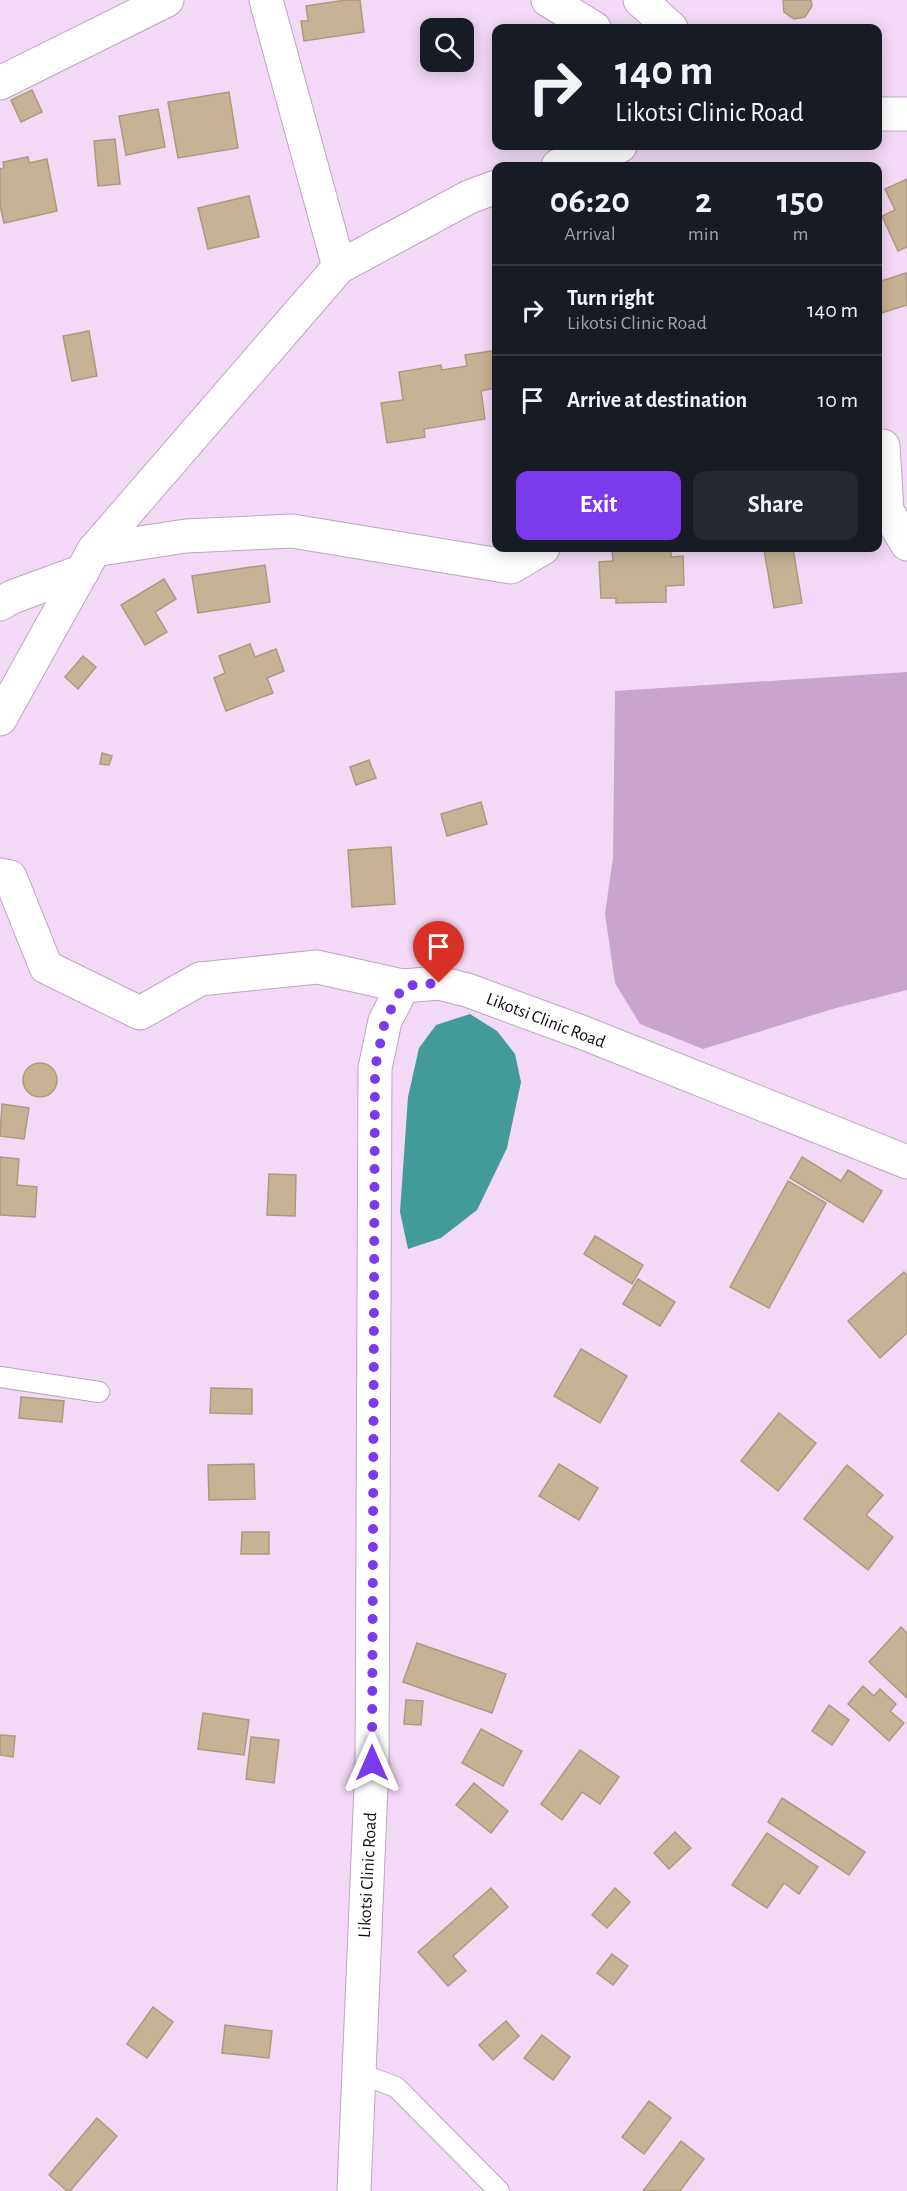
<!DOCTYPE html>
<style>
body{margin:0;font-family:"Alegreya Sans",sans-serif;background:#242831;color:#f1f3f6;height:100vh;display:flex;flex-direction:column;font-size:22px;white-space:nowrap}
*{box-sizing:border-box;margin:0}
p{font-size:20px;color:#9ea1a6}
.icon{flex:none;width:33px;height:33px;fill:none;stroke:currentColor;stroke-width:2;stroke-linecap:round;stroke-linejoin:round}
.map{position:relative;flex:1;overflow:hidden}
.side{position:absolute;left:492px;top:162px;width:390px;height:390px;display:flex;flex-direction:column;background:#171b24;border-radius:12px;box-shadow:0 3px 15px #0003}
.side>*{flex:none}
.hud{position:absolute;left:492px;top:24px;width:390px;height:126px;border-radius:12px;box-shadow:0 3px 15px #0003;background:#171b24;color:#f1f3f6;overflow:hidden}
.fabs{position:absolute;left:420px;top:18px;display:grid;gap:12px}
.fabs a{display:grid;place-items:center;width:54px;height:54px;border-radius:12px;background:#171b24;box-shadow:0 3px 15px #0003;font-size:30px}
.pin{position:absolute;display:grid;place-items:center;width:51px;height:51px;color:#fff;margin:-62px -26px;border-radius:50% 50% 50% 0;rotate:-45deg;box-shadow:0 0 6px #0007}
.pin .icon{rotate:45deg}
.me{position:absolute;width:66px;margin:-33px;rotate:0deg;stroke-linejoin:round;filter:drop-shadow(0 0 4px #0008)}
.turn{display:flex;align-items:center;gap:21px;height:126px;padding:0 24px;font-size:27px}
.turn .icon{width:78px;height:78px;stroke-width:2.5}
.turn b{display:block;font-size:42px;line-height:51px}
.eta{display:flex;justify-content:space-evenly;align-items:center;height:102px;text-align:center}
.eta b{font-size:36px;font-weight:600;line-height:42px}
.button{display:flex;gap:12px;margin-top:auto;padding:12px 24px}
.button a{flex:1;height:69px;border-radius:12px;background:#7c3aed;color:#fff;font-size:24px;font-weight:600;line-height:69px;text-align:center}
.button a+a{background:#242831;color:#f1f3f6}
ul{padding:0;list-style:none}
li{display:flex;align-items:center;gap:18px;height:90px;padding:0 24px;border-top:2px solid #363941}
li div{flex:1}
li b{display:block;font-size:22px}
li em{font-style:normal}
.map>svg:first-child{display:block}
.green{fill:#caa4cf}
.water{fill:#429a9a}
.building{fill:#c8b295;stroke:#af997e;stroke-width:1.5}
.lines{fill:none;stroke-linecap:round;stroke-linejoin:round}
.service-casing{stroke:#bda6c0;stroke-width:22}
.minor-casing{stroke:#bda6c0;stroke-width:35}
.tertiary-casing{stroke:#bda6c0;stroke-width:35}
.service{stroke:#fff;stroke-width:20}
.minor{stroke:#fff;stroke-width:33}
.tertiary{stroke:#fff;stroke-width:33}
.route{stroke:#7c3aed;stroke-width:10;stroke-dasharray:0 18}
.labels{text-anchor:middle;stroke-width:4.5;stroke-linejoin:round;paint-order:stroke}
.street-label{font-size:18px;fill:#130a14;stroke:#fff}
</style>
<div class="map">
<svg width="907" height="2191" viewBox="0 0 907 2191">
<rect width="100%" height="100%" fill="#f2d9f5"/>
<path class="green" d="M907,672V990L836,1008L703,1049L640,1024L615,983L605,914L613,857L615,691Z"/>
<path class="water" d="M470,1014L497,1031L515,1054L521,1082L507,1148L477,1210L441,1238L408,1249L400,1212L408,1097L419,1048L436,1025Z"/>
<g class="building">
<path d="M346,0H360L364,32L304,41L301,21H308L306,6Z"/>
<path d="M783,0H811L812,6L805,17L794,19L784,12Z"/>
<path d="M32,90L42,112L21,122L11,100Z"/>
<path d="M229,92L238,148L178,158L168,102Z"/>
<path d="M158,109L165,147L126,155L119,116Z"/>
<path d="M115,139L120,184L98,186L94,141Z"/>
<path d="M28,157L29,163L47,159L57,211L4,223L0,205V169L4,168L3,162Z"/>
<path d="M907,179V247L898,251L882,216L895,210L885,189Z"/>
<path d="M249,196L259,237L208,249L198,208Z"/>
<path d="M906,273L907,305L878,314V282Z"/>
<path d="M89,331L97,376L72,381L63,336Z"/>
<path d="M492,351H496V388L481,391L485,419L424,429L425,437L387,443L381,403L403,400L399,372L441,365L442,370L467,366L465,355Z"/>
<path d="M612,548H671V557L683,556L684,585L666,586V602L616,603V598H601L599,562L613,561Z"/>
<path d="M778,548H793L802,603L774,608L764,550Z"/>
<path d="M265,565L270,602L198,613L192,576Z"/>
<path d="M164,579L176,599L155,612L167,632L145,645L121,605Z"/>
<path d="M250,644L255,657L276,649L284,671L267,678L273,693L226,711L214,678L225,673L219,656Z"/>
<path d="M83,656L96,667L78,689L65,677Z"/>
<path d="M102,753L112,756L109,765L100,764Z"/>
<path d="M369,760L376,778L356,785L350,767Z"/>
<path d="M481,802L487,824L447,836L441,814Z"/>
<path d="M391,847L395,904L352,907L348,850Z"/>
<circle cx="40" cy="1080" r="17"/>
<path d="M2,1104L29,1108L24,1139L0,1136Z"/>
<path d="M0,1157L19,1159L17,1185L37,1187L35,1217L0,1215Z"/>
<path d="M802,1157L841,1181L848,1170L882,1191L863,1222L790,1178Z"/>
<path d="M269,1174L296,1175L295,1216L267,1215Z"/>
<path d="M788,1181L826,1203L769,1308L730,1287Z"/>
<path d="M595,1236L643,1265L632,1284L584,1254Z"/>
<path d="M904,1272L907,1275V1333L880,1358L848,1321Z"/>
<path d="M638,1279L675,1302L660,1326L623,1304Z"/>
<path d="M581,1349L627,1376L600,1423L554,1396Z"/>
<path d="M211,1388L252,1389V1414L210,1413Z"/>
<path d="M21,1397L64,1401L62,1422L19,1418Z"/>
<path d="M779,1413L816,1443L778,1491L741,1461Z"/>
<path d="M254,1464L255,1499L209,1500L208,1465Z"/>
<path d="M559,1464L598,1488L579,1520L539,1496Z"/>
<path d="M847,1465L883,1495L866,1515L893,1537L868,1570L804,1519Z"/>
<path d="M242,1532H269V1554H241Z"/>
<path d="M901,1627L907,1633V1698L869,1662Z"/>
<path d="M417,1643L506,1674L492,1713L403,1682Z"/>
<path d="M863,1686L874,1696L880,1689L896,1704L890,1711L904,1723L889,1741L848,1704Z"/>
<path d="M406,1700L423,1701L421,1725L404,1724Z"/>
<path d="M829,1705L849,1720L832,1745L812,1731Z"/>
<path d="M203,1713L249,1720L244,1755L198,1749Z"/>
<path d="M481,1729L522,1751L503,1786L462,1763Z"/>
<path d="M0,1735L15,1736L13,1757L0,1755Z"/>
<path d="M251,1737L279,1740L274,1783L246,1779Z"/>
<path d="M580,1750L619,1777L600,1804L582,1792L562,1820L541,1804Z"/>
<path d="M474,1783L508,1811L491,1833L456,1805Z"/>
<path d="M782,1798L865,1852L849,1875L768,1822Z"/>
<path d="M675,1832L691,1848L669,1869L654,1853Z"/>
<path d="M767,1833L818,1867L799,1894L784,1883L767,1908L732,1885Z"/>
<path d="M491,1888L508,1907L453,1956L466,1971L448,1986L418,1952Z"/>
<path d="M615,1888L630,1902L607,1928L592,1915Z"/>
<path d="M612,1954L628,1966L613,1985L597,1973Z"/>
<path d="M153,2007L173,2022L147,2058L127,2044Z"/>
<path d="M506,2021L519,2036L493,2060L479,2045Z"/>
<path d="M225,2025L272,2031L269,2058L222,2053Z"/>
<path d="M542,2035L570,2057L553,2080L524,2058Z"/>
<path d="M649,2101L671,2118L644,2154L622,2137Z"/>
<path d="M97,2118L117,2136L70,2191H67L49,2175Z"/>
<path d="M681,2141L704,2159L680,2191H643Z"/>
</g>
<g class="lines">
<g class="service-casing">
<g id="service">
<path d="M0,1377L99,1392"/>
<path d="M358,2073L396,2087L499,2191"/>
</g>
</g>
<g class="minor-casing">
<g id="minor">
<path d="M266,0L339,267"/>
<path d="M548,0L594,28"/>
<path d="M640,0L671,28"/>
<path d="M0,83L167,0"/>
<path d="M878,114H907"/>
<path d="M558,166L620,146"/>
<path d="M883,446L887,511L907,544"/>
<path d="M94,550L186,536L292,531L511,567L543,548"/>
<path d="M0,604L12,597L83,571"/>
<path d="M0,719L94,550L339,267L469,197L496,187"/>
<path d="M0,875L10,877L46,967L140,1013L200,979L317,967L403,986"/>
</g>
</g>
<g class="tertiary-casing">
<path id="tertiary" d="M354,2191L372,1763L375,1068L385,1021L403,986L439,983L467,990L584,1033L907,1162"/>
</g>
<use href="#service" class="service"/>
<use href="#minor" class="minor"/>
<use href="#tertiary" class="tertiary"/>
</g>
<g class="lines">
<path class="route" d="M372,1763L375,1068L385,1021L403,986L439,983"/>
</g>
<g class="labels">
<g class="street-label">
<text transform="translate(546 1020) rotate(21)" y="6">Likotsi Clinic Road</text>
<text transform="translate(367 1875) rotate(-87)" y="6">Likotsi Clinic Road</text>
</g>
</g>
</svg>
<div class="fabs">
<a><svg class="icon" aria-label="search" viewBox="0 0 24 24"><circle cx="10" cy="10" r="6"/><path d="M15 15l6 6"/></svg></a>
</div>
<div class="pin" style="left:439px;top:983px;background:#d93025"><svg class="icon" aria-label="arrive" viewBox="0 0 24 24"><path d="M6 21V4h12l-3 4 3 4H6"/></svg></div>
<svg class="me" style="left:372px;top:1763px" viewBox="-20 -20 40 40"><path d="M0-17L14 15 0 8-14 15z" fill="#7c3aed" stroke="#fff" stroke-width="4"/></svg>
<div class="hud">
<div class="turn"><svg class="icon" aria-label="right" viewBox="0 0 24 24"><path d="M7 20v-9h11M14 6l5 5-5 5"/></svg><div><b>140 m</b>Likotsi Clinic Road</div></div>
</div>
<section class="side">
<div class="eta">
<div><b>06:20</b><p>Arrival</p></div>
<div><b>2</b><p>min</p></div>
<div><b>150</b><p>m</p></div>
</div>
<ul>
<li><svg class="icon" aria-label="right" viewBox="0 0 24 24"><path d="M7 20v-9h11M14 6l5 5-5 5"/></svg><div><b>Turn right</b><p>Likotsi Clinic Road</p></div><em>140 m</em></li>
<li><svg class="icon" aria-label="arrive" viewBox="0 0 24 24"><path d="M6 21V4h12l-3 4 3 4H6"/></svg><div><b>Arrive at destination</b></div><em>10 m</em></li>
</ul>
<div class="button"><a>Exit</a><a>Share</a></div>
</section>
</div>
